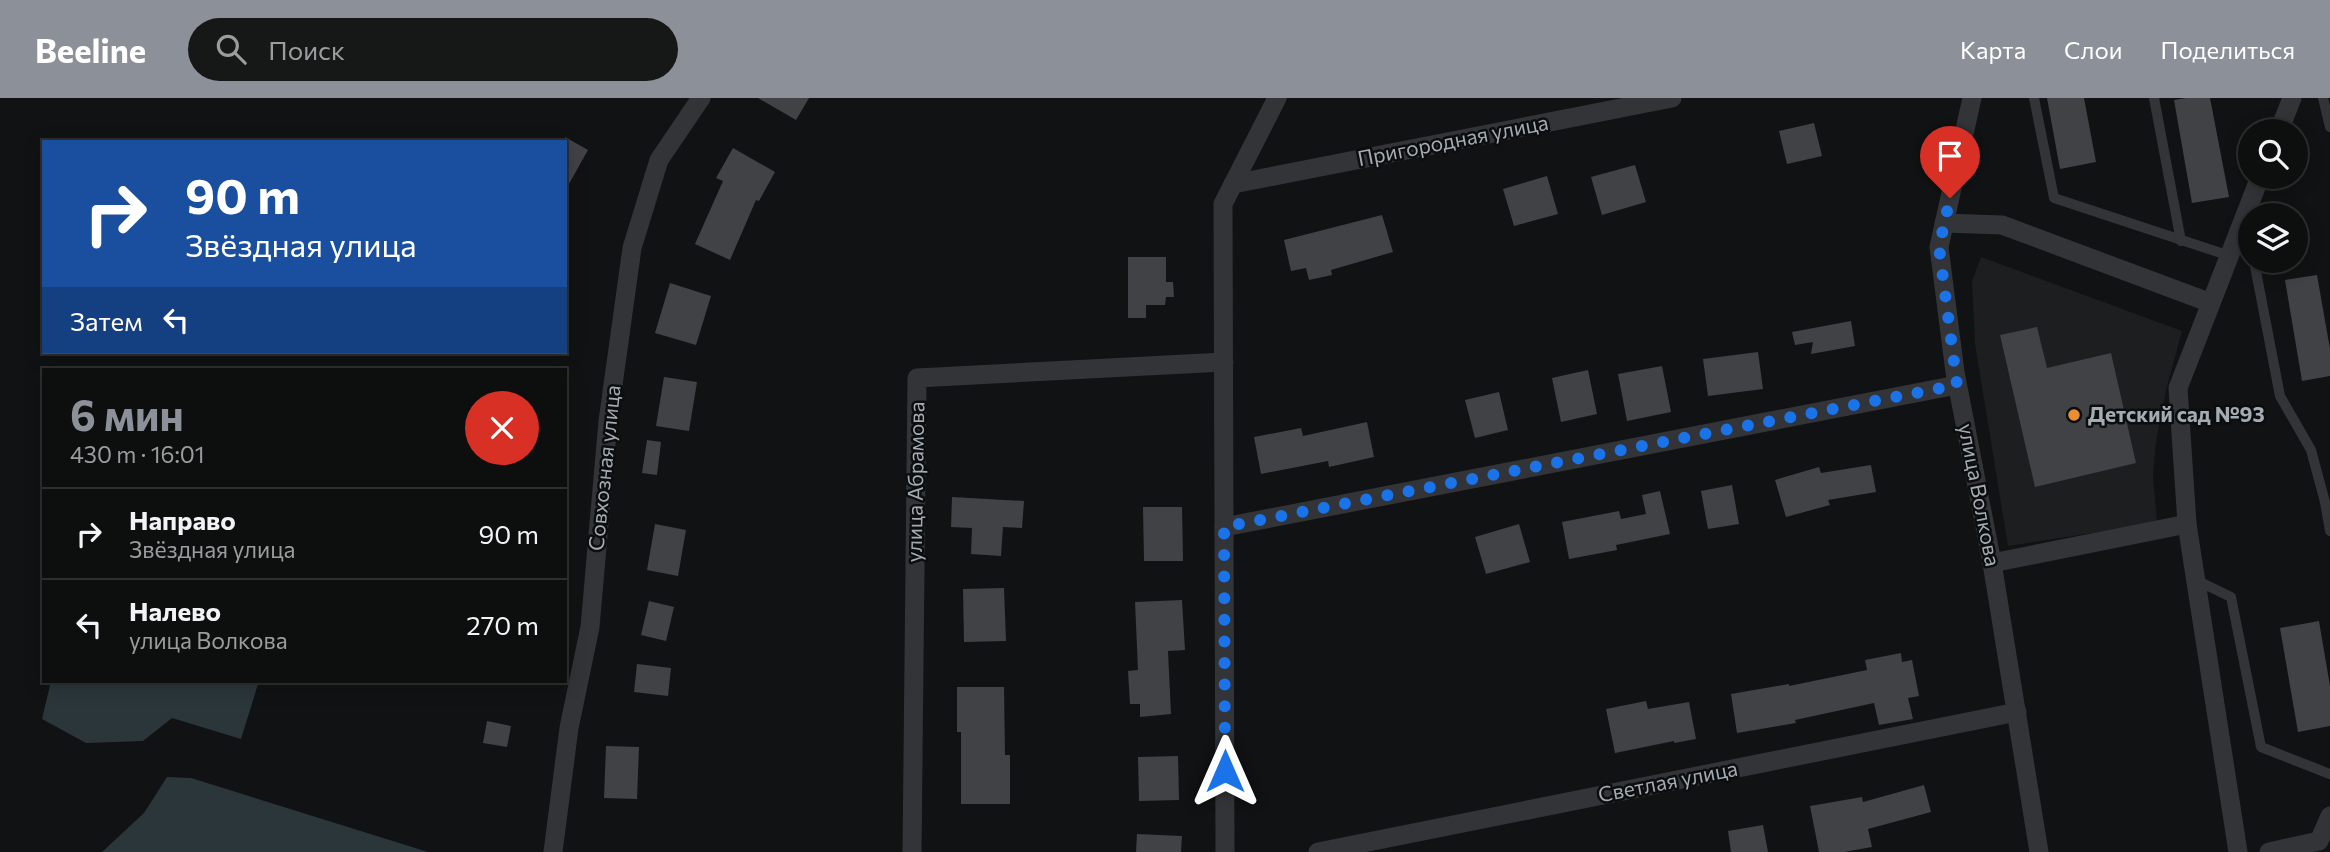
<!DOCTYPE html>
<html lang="ru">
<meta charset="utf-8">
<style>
body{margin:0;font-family:Commissioner,sans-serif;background:#161717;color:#f1f3f6;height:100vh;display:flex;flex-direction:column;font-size:26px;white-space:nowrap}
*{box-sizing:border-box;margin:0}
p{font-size:23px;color:#9a9c9e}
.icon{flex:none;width:38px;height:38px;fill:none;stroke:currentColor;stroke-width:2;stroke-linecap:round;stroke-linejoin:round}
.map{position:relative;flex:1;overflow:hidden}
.sheet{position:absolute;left:42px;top:270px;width:525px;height:315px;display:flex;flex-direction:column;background:#0d0e0e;border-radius:0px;box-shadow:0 4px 18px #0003,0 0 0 2px #2d2e2e}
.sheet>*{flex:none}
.guide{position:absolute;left:42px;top:42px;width:525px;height:214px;border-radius:0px;box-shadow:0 4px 18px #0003,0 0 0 2px #2d2e2e;background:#1a4fa0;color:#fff;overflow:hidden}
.controls{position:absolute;left:2238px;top:21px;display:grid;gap:14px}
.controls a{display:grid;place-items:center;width:70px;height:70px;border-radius:50%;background:#0d0e0e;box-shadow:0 4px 18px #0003,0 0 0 2px #2d2e2e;font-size:35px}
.pin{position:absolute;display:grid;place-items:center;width:60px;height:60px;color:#fff;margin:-72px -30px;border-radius:50% 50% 50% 0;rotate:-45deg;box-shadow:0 0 7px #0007}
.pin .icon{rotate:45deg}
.me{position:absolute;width:77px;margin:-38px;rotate:0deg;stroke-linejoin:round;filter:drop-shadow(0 0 5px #0008)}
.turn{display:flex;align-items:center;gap:24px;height:147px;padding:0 28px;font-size:32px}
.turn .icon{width:91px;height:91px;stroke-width:2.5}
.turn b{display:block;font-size:49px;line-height:60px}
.then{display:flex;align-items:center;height:66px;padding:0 28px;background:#0003;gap:14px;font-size:26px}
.round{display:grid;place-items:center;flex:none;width:74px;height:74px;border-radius:37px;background:#161717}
.head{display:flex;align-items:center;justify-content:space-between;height:119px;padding:0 28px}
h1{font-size:42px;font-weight:700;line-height:52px;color:#8c9099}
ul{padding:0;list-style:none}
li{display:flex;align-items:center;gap:21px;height:91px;padding:0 28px;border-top:2px solid #2d2e2e}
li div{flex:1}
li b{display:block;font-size:26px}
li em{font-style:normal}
header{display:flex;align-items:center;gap:42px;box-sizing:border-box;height:98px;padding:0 35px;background:#8c9099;color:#fff}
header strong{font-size:33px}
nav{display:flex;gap:38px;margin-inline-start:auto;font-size:24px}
.search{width:490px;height:63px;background:#161717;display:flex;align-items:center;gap:18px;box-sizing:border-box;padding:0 24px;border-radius:38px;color:#9a9c9e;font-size:26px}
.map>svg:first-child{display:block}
.built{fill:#1d1e20}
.water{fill:#2b363b}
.building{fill:#404246}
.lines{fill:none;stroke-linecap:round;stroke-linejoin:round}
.lane{stroke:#333438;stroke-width:10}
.street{stroke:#333438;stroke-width:19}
.route{stroke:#1a73e8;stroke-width:12;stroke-dasharray:0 21.6}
.poi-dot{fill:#e98f33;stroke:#0c0d0e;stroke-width:2.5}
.labels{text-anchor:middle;stroke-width:5;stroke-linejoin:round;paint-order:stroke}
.street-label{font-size:21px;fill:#a3abb3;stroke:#0c0d0e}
.poi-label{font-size:21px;font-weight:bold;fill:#a3abb3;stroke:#0c0d0e;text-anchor:start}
</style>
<header>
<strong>Beeline</strong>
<div class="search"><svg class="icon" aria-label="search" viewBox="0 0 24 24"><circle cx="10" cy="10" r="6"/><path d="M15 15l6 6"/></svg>Поиск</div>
<nav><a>Карта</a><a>Слои</a><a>Поделиться</a></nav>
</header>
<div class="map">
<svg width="2330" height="754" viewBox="0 0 2330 754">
<rect width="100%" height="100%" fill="#111213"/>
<path class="built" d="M1981,159L2182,233L2166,292L2156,343L2153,378L2157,425L2008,448L1975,246L1972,183Z"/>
<g class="water">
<path d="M51,583H259L241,641L172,620L143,643L86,645L42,621Z"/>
<path d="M167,679L191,680L428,754H102L144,715Z"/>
</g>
<g class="building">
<path d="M758,0H809L796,22Z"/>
<path d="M2047,0H2084L2096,64L2060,71Z"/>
<path d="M2186,0H2210L2229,99L2192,105L2174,2Z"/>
<path d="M1814,25L1822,58L1787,66L1779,33Z"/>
<path d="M565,39L588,52L565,93Z"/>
<path d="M733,50L775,74L759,103L756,102L730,162L695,146L723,83L716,80Z"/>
<path d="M1635,67L1646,104L1602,117L1591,79Z"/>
<path d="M1547,78L1558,116L1514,128L1503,91Z"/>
<path d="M1382,117L1393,154L1331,172L1332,177L1309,182L1306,170L1291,173L1284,142Z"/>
<path d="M1128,159H1166V184H1173L1174,199H1166L1165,207H1146V220H1128Z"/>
<path d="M2317,177L2330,251V278L2302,283L2285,182Z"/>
<path d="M670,185L711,198L696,247L655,235Z"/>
<path d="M1851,223L1855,248L1811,256L1813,244L1795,247L1792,234Z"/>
<path d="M2037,229L2047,270L2111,255L2136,365L2035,389L2000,237Z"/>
<path d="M1758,254L1763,291L1708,298L1703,261Z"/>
<path d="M1662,268L1671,314L1627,323L1618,276Z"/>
<path d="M1588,272L1597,316L1561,324L1552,280Z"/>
<path d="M664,279L697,284L689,333L656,328Z"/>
<path d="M1499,294L1508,332L1475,340L1465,302Z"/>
<path d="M1367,324L1374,359L1329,369L1328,363L1261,376L1254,339L1301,330L1303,338Z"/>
<path d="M647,342L661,344L657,377L642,375Z"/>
<path d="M1871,367L1876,394L1828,402L1830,407L1786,419L1775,382L1819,369L1821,375Z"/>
<path d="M1732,387L1739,426L1708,431L1701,393Z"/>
<path d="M1660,393L1670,436L1616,447L1617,452L1569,461L1562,424L1619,413L1621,421L1646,416L1642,397Z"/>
<path d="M952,399L1024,403L1022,430L1003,429L1001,458L971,456L972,430L951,429Z"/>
<path d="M1143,409H1182L1183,463H1144Z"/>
<path d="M655,426L686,432L678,478L647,472Z"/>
<path d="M1519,426L1530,464L1486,476L1475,439Z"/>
<path d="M1004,490L1006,543L964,544L963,491Z"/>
<path d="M1182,502L1185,552L1168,553L1171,616L1140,619V606H1130L1128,573L1138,572L1135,504Z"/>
<path d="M649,503L674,509L666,543L641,537Z"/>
<path d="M2319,523L2330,588V628L2298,634L2280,530Z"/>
<path d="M1901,555L1902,564L1912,562L1919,598L1908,600L1913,621L1879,627L1874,605L1795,622L1796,625L1737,635L1731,596L1789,586V588L1867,572L1865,562Z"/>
<path d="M637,566L671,570L668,598L634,594Z"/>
<path d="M957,589H1004L1005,657H1010V706H961V634H957Z"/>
<path d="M1646,603L1648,611L1689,604L1696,641L1674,645V643L1615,655L1606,611Z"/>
<path d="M487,623L511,628L507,649L483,645Z"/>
<path d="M606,648L639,649L637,701L604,700Z"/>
<path d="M1178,658L1179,702L1139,703L1138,659Z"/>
<path d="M1924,687L1931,714L1868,731L1872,749L1844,754H1819L1810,708L1862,699L1863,704Z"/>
<path d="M1763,727L1768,754H1731L1728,733Z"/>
<path d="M1137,736L1182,738L1181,754H1136Z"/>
</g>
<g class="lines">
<g class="lane">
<path d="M2034,0L2054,100L2230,158"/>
<path d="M2154,0L2181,143"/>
<path d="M2323,0L2330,29"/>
<path d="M2246,123L2250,147"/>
<path d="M2254,163L2280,298L2311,352L2325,404L2330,433"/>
<path d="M2198,483L2231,499L2261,649L2330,676"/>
</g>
<g class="street">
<path d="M1972,0L1939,149L1955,274L1992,465L2039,754"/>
<path d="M2279,33L2292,0"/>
<path d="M1233,86L1672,0"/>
<path d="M1944,125L2002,127L2211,205"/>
<path d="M1224,429L1957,287"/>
<path d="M1992,465L2187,426"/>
<path d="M553,754L569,630L590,529L608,323L632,150L659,62L701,0"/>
<path d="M912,754L917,280L1224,264"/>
<path d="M1225,754L1223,106L1277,0"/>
<path d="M1318,754L2017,614"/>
<path d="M2238,754L2187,426L2178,290L2260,79"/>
<path d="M2269,754L2319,743L2330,718"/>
</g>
</g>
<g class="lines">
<path class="route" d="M1225,673L1224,429L1957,287L1939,149L1950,100"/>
</g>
<circle class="poi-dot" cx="2074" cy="317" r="7"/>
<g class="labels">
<g class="street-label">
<text transform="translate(1453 43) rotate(-11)" y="7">Пригородная улица</text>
<text transform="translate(605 370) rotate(-84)" y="7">Совхозная улица</text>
<text transform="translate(916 384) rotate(-89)" y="7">улица Абрамова</text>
<text transform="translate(1979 397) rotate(79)" y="7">улица Волкова</text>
<text transform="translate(1668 684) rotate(-11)" y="7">Светлая улица</text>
</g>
<g class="poi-label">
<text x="2088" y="324">Детский сад №93</text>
</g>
</g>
</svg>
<div class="controls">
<a><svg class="icon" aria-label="search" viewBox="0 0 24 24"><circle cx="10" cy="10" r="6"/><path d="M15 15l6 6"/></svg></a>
<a><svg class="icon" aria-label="layers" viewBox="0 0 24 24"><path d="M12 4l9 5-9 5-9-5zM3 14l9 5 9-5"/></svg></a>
</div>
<div class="pin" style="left:1950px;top:100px;background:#d93025"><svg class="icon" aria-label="arrive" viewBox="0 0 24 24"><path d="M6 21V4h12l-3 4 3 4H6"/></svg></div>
<svg class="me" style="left:1225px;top:673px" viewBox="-20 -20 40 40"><path d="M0-17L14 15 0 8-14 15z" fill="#1a73e8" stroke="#fff" stroke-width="4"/></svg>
<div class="guide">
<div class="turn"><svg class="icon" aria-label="right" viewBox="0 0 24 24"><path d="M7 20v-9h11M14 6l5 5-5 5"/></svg><div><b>90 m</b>Звёздная улица</div></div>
<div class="then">Затем<svg class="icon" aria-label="left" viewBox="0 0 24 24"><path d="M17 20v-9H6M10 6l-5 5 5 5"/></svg></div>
</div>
<section class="sheet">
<div class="head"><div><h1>6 мин</h1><p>430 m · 16:01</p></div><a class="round" style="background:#d93025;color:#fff"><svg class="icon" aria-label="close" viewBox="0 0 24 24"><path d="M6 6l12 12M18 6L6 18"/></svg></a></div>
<ul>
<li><svg class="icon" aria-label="right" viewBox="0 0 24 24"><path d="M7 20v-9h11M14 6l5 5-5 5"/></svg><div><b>Направо</b><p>Звёздная улица</p></div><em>90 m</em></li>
<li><svg class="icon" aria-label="left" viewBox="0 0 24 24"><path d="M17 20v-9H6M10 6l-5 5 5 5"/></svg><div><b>Налево</b><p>улица Волкова</p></div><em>270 m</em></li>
</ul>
</section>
</div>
